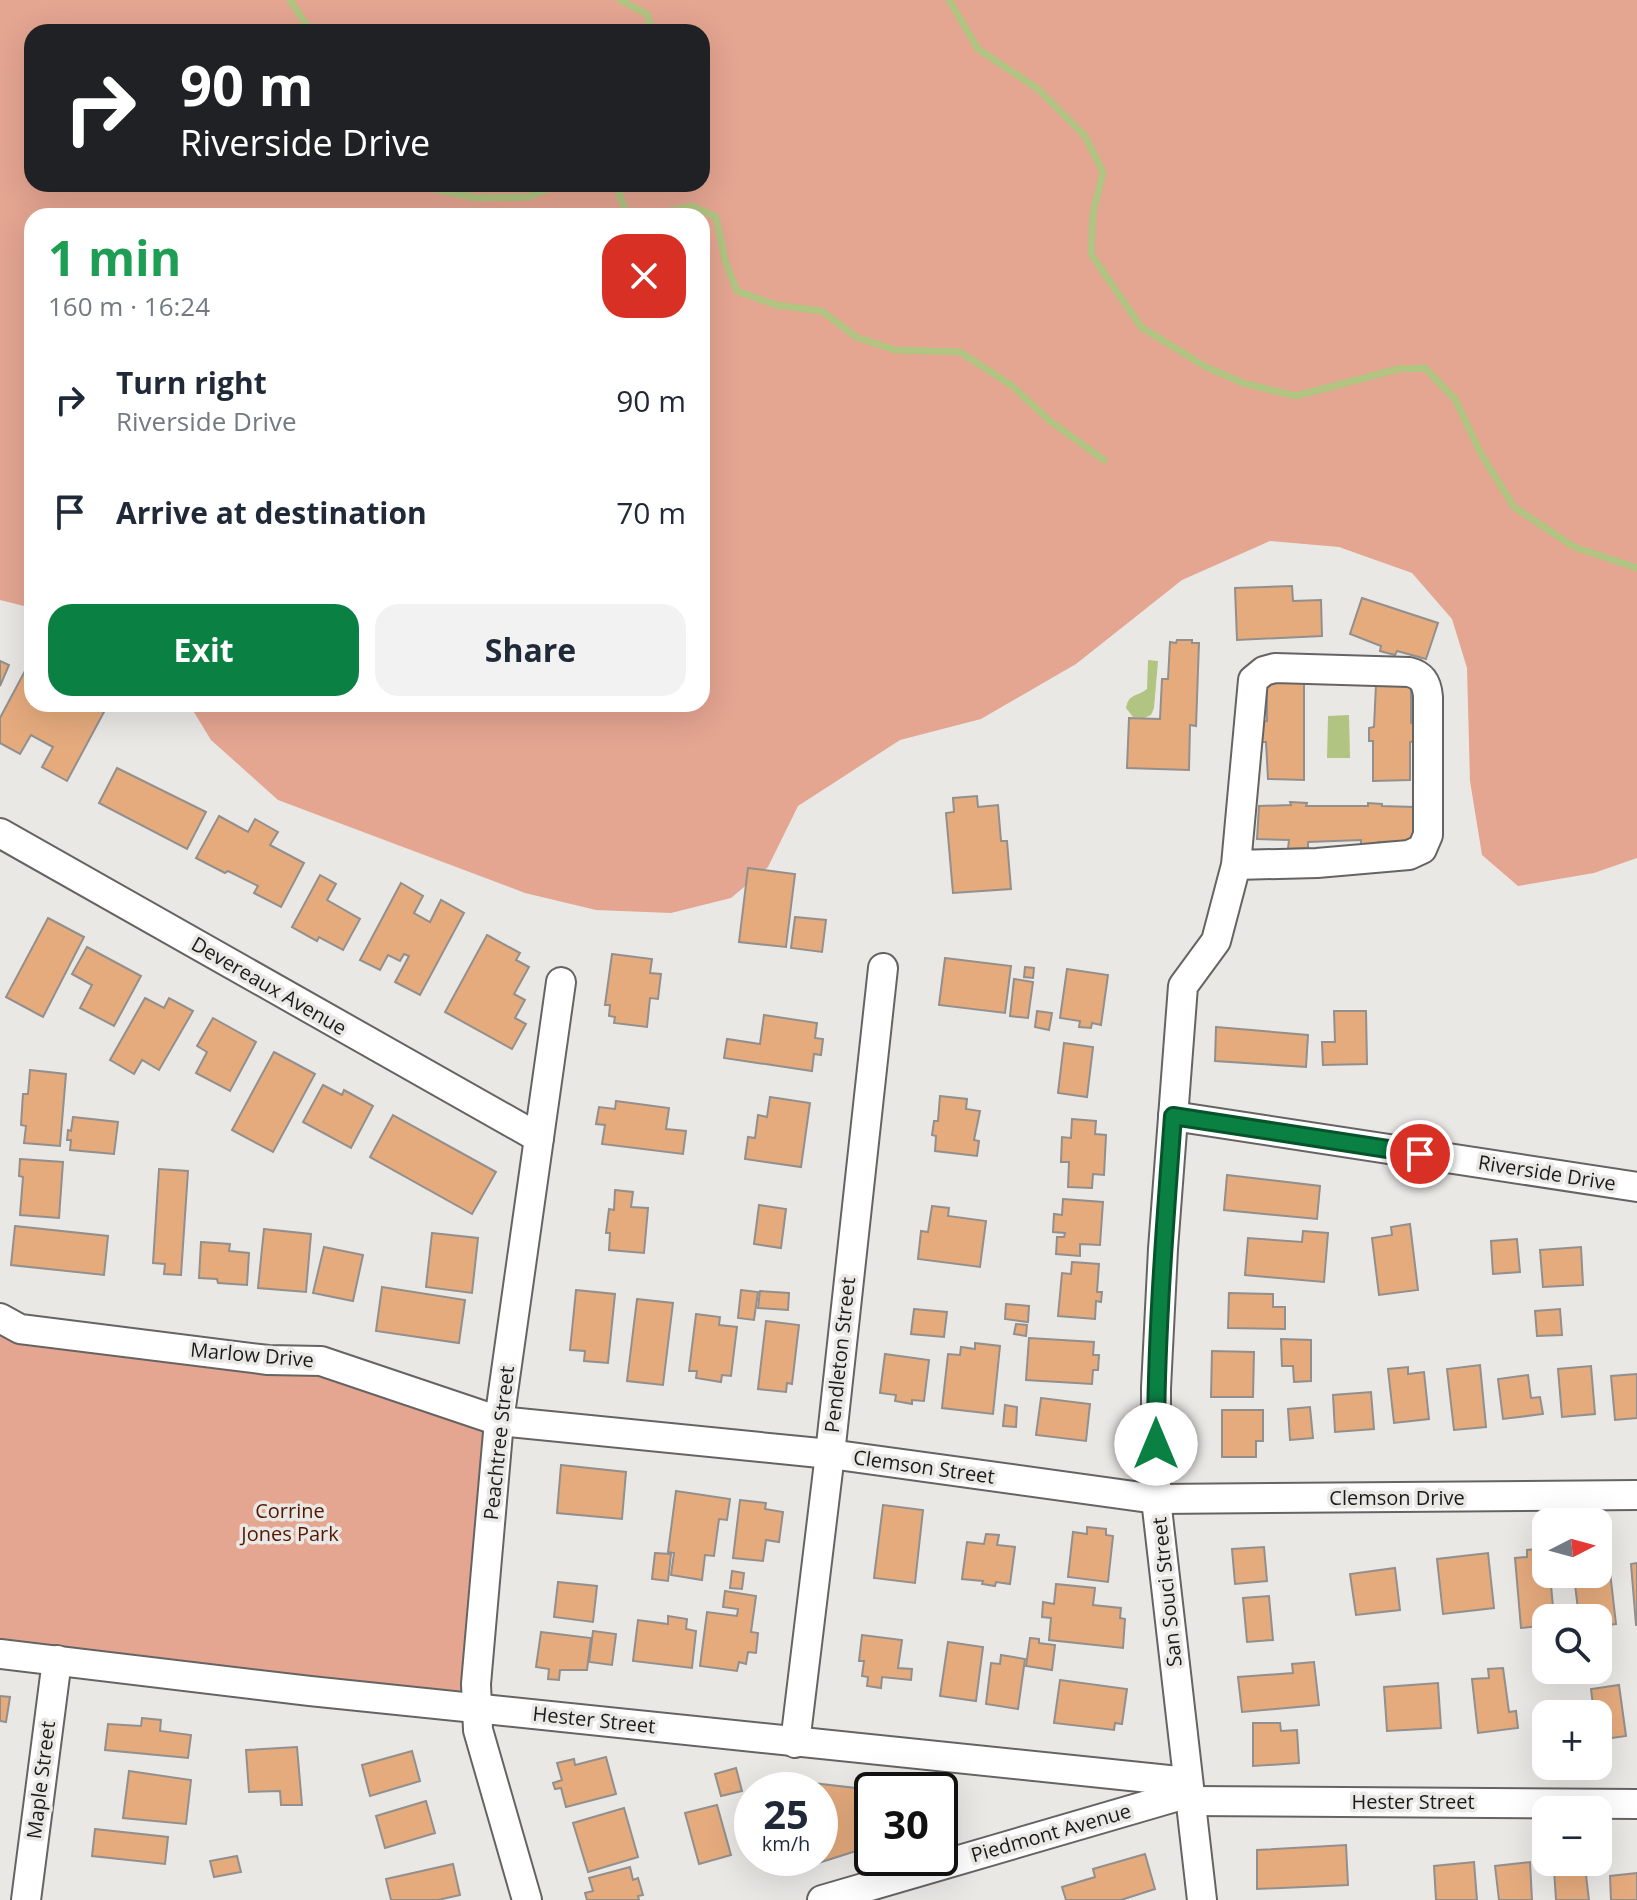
<!DOCTYPE html>
<meta charset="utf-8">
<style>
body{margin:0;font-family:"Open Sans",sans-serif;background:#f2f2f3;color:#1f2937;height:100vh;display:flex;flex-direction:column;font-size:30px;white-space:nowrap}
*{box-sizing:border-box;margin:0}
p{font-size:26px;color:#747a83}
.icon{flex:none;width:44px;height:44px;fill:none;stroke:currentColor;stroke-width:2;stroke-linecap:round;stroke-linejoin:round}
.map{position:relative;flex:1;overflow:hidden}
.side{position:absolute;left:24px;top:208px;width:686px;height:504px;display:flex;flex-direction:column;background:#fff;border-radius:24px;box-shadow:0 8px 32px #0002}
.side>*{flex:none}
.hud{position:absolute;left:24px;top:24px;width:686px;height:168px;border-radius:24px;box-shadow:0 8px 32px #0002;background:#202124;color:#fff;overflow:hidden}
.needle{width:52px;rotate:84deg}
.tools{position:absolute;left:1532px;top:1508px;display:grid;gap:16px}
.tools a{display:grid;place-items:center;width:80px;height:80px;border-radius:16px;background:#fff;box-shadow:0 8px 32px #0002;font-size:40px}
.speed{position:absolute;left:734px;top:1772px;display:flex;gap:16px;font-size:40px;font-weight:700;text-align:center}
.speed>*{display:grid;place-content:center;width:104px;height:104px;border-radius:50%;background:#fff;box-shadow:0 8px 32px #0002;line-height:1}
.speed small{font-size:20px;font-weight:400}
.speed .limit{border:4px solid #111;border-radius:12px;background:#fff;color:#111}
.pin{position:absolute;display:grid;place-items:center;width:68px;height:68px;color:#fff;margin:-34px;border:4px solid #fff;border-radius:50%;box-shadow:0 2px 8px #0007}
.me{position:absolute;width:88px;margin:-44px;rotate:0deg;stroke-linejoin:round;filter:drop-shadow(0 0 6px #0008)}
.turn{display:flex;align-items:center;gap:28px;height:168px;padding:0 24px;font-size:36px}
.turn .icon{width:104px;height:104px;stroke-width:2.5}
.turn b{display:block;font-size:56px;line-height:68px}
.round{display:grid;place-items:center;flex:none;width:84px;height:84px;border-radius:24px;background:#f2f2f3}
.head{display:flex;align-items:center;justify-content:space-between;height:136px;padding:0 24px}
h1{font-size:48px;font-weight:700;line-height:60px;color:#1e9e55}
.primary-button{display:flex;gap:16px;margin-top:auto;padding:16px 24px}
.primary-button a{flex:1;height:92px;border-radius:24px;background:#0b8043;color:#fff;font-size:32px;font-weight:700;line-height:92px;text-align:center}
.primary-button a+a{background:#f2f2f3;color:#1f2937}
ul{padding:0;list-style:none}
li{display:flex;align-items:center;gap:24px;height:112px;padding:0 24px}
li div{flex:1}
li b{display:block;font-size:30px}
li em{font-style:normal}
.map>svg:first-child{display:block}
.green{fill:#e4a591;fill-rule:evenodd}
.water{fill:#b1c481}
.lines{fill:none;stroke-linecap:round;stroke-linejoin:round}
.stream{stroke:#b1c481;stroke-width:7}
.building{fill:#e5ab7d;stroke:#928f8d;stroke-width:2}
.minor-casing{stroke:#666462;stroke-width:32}
.minor{stroke:#fff;stroke-width:28}
.route-casing{stroke:#07532c;stroke-width:20}
.route{stroke:#0b8043;stroke-width:14}
.labels{text-anchor:middle;stroke-width:7;stroke-linejoin:round;paint-order:stroke}
.street-label{font-size:20px;fill:#1c1b1a;stroke:#eae8e5}
.park-label{font-size:20px;fill:#561702;stroke:#eae8e5}
</style>
<div class="map">
<svg width="1637" height="1900" viewBox="0 0 1637 1900">
<rect width="100%" height="100%" fill="#eae8e5"/>
<g class="green">
<path d="M0,0H1637V858L1594,873L1518,886L1482,855L1470,781L1467,668L1452,619L1412,573L1339,547L1270,541L1182,580L1076,664L981,719L900,740L798,806L768,867L731,898L671,913L596,910L525,893L278,800L211,740L189,704H702V216H32V608L0,600ZM32,32H702V184H32Z"/>
<path d="M0,1329L268,1360L499,1421L478,1708L0,1656Z"/>
</g>
<g class="water">
<path d="M1148,660L1158,661L1154,708L1151,715L1144,718L1133,717L1126,708C1129,693 1137,697 1147,689Z"/>
<path d="M1349,715L1350,758H1327L1328,716Z"/>
</g>
<g class="lines">
<g class="stream">
<path d="M290,0L311,32"/>
<path d="M620,0L647,14L652,32"/>
<path d="M949,0L978,49L1038,89L1085,136L1103,172L1093,213L1091,254L1141,327L1206,367L1243,383L1296,396L1398,369L1425,368L1455,399L1481,454L1514,507L1574,547L1637,568"/>
<path d="M410,184L477,198L528,197L560,184"/>
<path d="M620,184V198L629,216"/>
<path d="M649,216L692,206L716,217L725,261L737,291L776,305L822,311L856,337L895,350L960,352L1011,385L1050,421L1104,460"/>
</g>
</g>
<g class="building">
<path d="M1292,586L1293,601L1321,600L1322,636L1237,640L1235,588Z"/>
<path d="M1362,598L1438,623L1426,659L1397,651L1395,655L1380,651L1381,646L1350,634Z"/>
<path d="M1177,640H1192V643H1199L1196,726L1190,725L1189,770L1127,768L1129,718L1160,719L1162,679H1168L1170,642L1176,643Z"/>
<path d="M0,661L9,665L0,686Z"/>
<path d="M26,669L32,672V704H101L98,709L104,712L67,781L42,767L53,747L31,735L20,754L0,743V718Z"/>
<path d="M1267,683H1304V780L1268,779L1266,742H1258V722L1267,721Z"/>
<path d="M1376,684L1411,685V723L1417,724V741L1410,742V780L1373,781V741H1369V728L1374,727Z"/>
<path d="M117,768L206,812L187,849L99,803Z"/>
<path d="M977,796L978,807L998,805L1001,841H1007L1011,889L953,893L946,813L954,812L953,798Z"/>
<path d="M1290,802L1307,803L1306,806H1368V803L1382,804V806L1414,807V841L1378,842L1376,849L1361,850V840L1308,842V848L1288,849L1289,840L1257,839L1259,806L1291,805Z"/>
<path d="M219,816L248,832L255,819L278,832L270,845L304,863L281,907L254,893L258,886L228,871L225,873L196,858Z"/>
<path d="M748,868L795,874L786,947L739,942Z"/>
<path d="M320,875L336,884L327,900L360,919L343,950L319,937L317,941L292,927Z"/>
<path d="M401,883L423,896L414,913L430,922L441,900L464,913L420,995L395,982L409,956L404,954L400,961L388,955L380,970L360,960Z"/>
<path d="M795,917L826,920L822,952L791,948Z"/>
<path d="M48,918L84,937L43,1017L6,997Z"/>
<path d="M487,935L520,953L516,960L529,967L514,994L525,1000L515,1018L526,1024L512,1049L445,1012Z"/>
<path d="M87,947L141,976L114,1026L80,1008L92,985L72,974Z"/>
<path d="M612,954L652,959L650,973L661,974L658,999L650,998L647,1027L614,1023L615,1017L609,1016L610,1005H605Z"/>
<path d="M945,958L1011,966L1005,1013L939,1005Z"/>
<path d="M1025,967L1034,968L1033,978L1024,977Z"/>
<path d="M1067,969L1108,975L1101,1025L1092,1023L1091,1028L1079,1027L1080,1021L1060,1018Z"/>
<path d="M1014,979L1033,982L1028,1018L1010,1016Z"/>
<path d="M145,998L164,1008L169,998L193,1011L159,1070L142,1060L134,1074L110,1060Z"/>
<path d="M1037,1011L1052,1013L1049,1030L1035,1027Z"/>
<path d="M1334,1011H1366L1367,1064L1323,1065L1322,1042H1335Z"/>
<path d="M764,1015L817,1023L815,1038L823,1039L821,1055L814,1054L812,1071L724,1058L727,1039L760,1044Z"/>
<path d="M213,1018L256,1042L230,1091L196,1073L207,1052L197,1046Z"/>
<path d="M1216,1027L1308,1035L1306,1067L1215,1061Z"/>
<path d="M1064,1043L1093,1047L1087,1097L1058,1093Z"/>
<path d="M274,1052L315,1074L273,1152L232,1130Z"/>
<path d="M30,1070L66,1074L60,1146L24,1143L26,1126L21,1125L23,1094H28Z"/>
<path d="M323,1085L342,1095L344,1090L373,1106L351,1148L303,1122Z"/>
<path d="M940,1096L967,1099L966,1109L980,1111L974,1140L979,1141L977,1156L935,1151L936,1136L932,1135L934,1121H938Z"/>
<path d="M770,1097L810,1103L801,1167L745,1159L748,1137L755,1138L758,1115L767,1117Z"/>
<path d="M616,1101L669,1108L666,1129L686,1131L683,1154L602,1144L605,1125L596,1124L599,1107L615,1109Z"/>
<path d="M393,1115L496,1172L472,1214L370,1157Z"/>
<path d="M73,1117L118,1122L114,1154L70,1150L71,1140H67L68,1130L71,1131Z"/>
<path d="M1072,1119L1096,1121L1095,1134L1106,1135L1104,1175L1093,1174L1092,1188L1068,1187L1069,1162H1061L1062,1137L1071,1138Z"/>
<path d="M20,1159L63,1162L59,1218L20,1215L23,1177L19,1176Z"/>
<path d="M159,1169L188,1171L181,1275L164,1274L165,1264L153,1263Z"/>
<path d="M1227,1175L1320,1186L1317,1219L1224,1210Z"/>
<path d="M615,1190L633,1192L631,1207L648,1208L644,1253L609,1250L610,1233H606L609,1209L614,1210Z"/>
<path d="M1063,1199L1103,1202L1100,1245L1080,1244V1256L1056,1254L1057,1237H1064L1065,1233L1053,1232L1054,1214L1062,1215Z"/>
<path d="M759,1205L786,1209L781,1248L754,1244Z"/>
<path d="M932,1206L949,1208L948,1216L986,1221L980,1267L918,1259L921,1231L928,1232Z"/>
<path d="M1410,1224L1418,1290L1379,1295L1372,1238L1392,1235L1391,1227Z"/>
<path d="M15,1226L108,1236L104,1275L11,1265Z"/>
<path d="M264,1229L311,1234L306,1292L258,1288Z"/>
<path d="M1303,1231L1328,1233L1324,1282L1245,1275L1248,1238L1302,1242Z"/>
<path d="M432,1233L478,1238L472,1293L426,1287Z"/>
<path d="M1517,1239L1520,1272L1493,1274L1491,1241Z"/>
<path d="M201,1242L230,1244L229,1251L249,1253L247,1285L218,1283L217,1279L199,1278Z"/>
<path d="M324,1247L363,1255L353,1301L313,1293Z"/>
<path d="M1581,1247L1583,1285L1543,1287L1540,1250Z"/>
<path d="M1072,1262L1099,1264L1097,1292H1102L1101,1302L1096,1301L1095,1319L1058,1316L1062,1273L1071,1274Z"/>
<path d="M382,1287L465,1300L459,1343L376,1331Z"/>
<path d="M576,1290L615,1294L608,1363L584,1361L585,1351L570,1350Z"/>
<path d="M741,1290L758,1292L754,1320L738,1318Z"/>
<path d="M760,1291L789,1293L788,1310L758,1308Z"/>
<path d="M1229,1293L1273,1294V1307H1285V1329L1228,1328Z"/>
<path d="M637,1299L673,1303L663,1385L627,1381Z"/>
<path d="M1006,1304L1029,1306L1028,1322L1005,1319Z"/>
<path d="M914,1309L947,1312L944,1337L911,1334Z"/>
<path d="M1560,1309L1562,1335L1537,1336L1535,1311Z"/>
<path d="M696,1314L720,1317L719,1325L737,1327L731,1376L722,1375L721,1382L696,1378L697,1371H689Z"/>
<path d="M766,1321L799,1325L792,1384L787,1383L786,1392L758,1389Z"/>
<path d="M1016,1324L1027,1325L1026,1336L1014,1334Z"/>
<path d="M1029,1338L1094,1342L1093,1355H1099L1098,1370H1093L1092,1384L1026,1380Z"/>
<path d="M1281,1339L1311,1340V1381L1294,1382L1293,1366H1282Z"/>
<path d="M975,1343L1000,1346L993,1414L942,1408L948,1354L960,1355L961,1347L975,1349Z"/>
<path d="M1212,1351L1254,1352L1253,1397H1211Z"/>
<path d="M885,1354L929,1360L924,1401L912,1400V1404L895,1401L896,1395L880,1393Z"/>
<path d="M1480,1365L1486,1427L1454,1430L1447,1369Z"/>
<path d="M1591,1366L1595,1414L1562,1417L1558,1369Z"/>
<path d="M1408,1367V1374L1424,1372L1429,1419L1394,1423L1388,1369Z"/>
<path d="M1637,1374V1418L1615,1420L1611,1376Z"/>
<path d="M1528,1375L1531,1398L1540,1397L1543,1414L1503,1419L1498,1379Z"/>
<path d="M1371,1392L1374,1429L1335,1432L1333,1395Z"/>
<path d="M1041,1398L1090,1404L1086,1441L1036,1435Z"/>
<path d="M1005,1405L1017,1407L1016,1427L1003,1426Z"/>
<path d="M1310,1407L1313,1438L1290,1440L1288,1409Z"/>
<path d="M1222,1410H1263V1441H1256V1457H1222Z"/>
<path d="M561,1465L626,1472L622,1519L557,1513Z"/>
<path d="M676,1491L730,1499L727,1520L719,1519L714,1556L705,1555L702,1580L671,1575L674,1553L668,1552Z"/>
<path d="M740,1500L766,1503L765,1509L783,1512L779,1542L766,1540L763,1561L733,1558Z"/>
<path d="M883,1505L923,1510L915,1583L874,1578Z"/>
<path d="M1087,1527L1106,1529V1535L1113,1536L1108,1582L1068,1577L1073,1532L1087,1534Z"/>
<path d="M986,1534L999,1535L997,1545L1015,1547L1010,1584L996,1582L995,1586L982,1584L983,1581L962,1579L967,1542L984,1544Z"/>
<path d="M1264,1547L1267,1581L1235,1584L1232,1549Z"/>
<path d="M1546,1548V1574H1550L1554,1618H1546V1625L1521,1628L1515,1558L1527,1557V1550Z"/>
<path d="M655,1553L671,1554L668,1581L652,1579Z"/>
<path d="M1488,1553L1494,1608L1443,1614L1437,1559Z"/>
<path d="M1637,1563V1625H1636L1631,1564Z"/>
<path d="M1395,1568L1400,1610L1356,1615L1350,1574Z"/>
<path d="M732,1571L744,1573L742,1589L730,1588Z"/>
<path d="M1610,1572L1616,1624L1598,1626V1618H1579L1574,1576Z"/>
<path d="M558,1582L597,1586L593,1622L554,1617Z"/>
<path d="M1056,1584L1095,1588L1093,1605L1121,1608L1120,1618L1125,1619L1123,1648L1049,1640L1051,1618L1042,1617L1043,1602L1054,1604Z"/>
<path d="M725,1591L756,1596L751,1632L758,1633L756,1653L748,1652L746,1664L739,1662L737,1671L700,1666L707,1612L737,1616L738,1609L723,1607Z"/>
<path d="M1269,1596L1273,1640L1247,1642L1243,1598Z"/>
<path d="M668,1616L687,1619L686,1629L696,1631L692,1668L633,1661L638,1620L668,1624Z"/>
<path d="M593,1631L616,1634L612,1665L589,1662Z"/>
<path d="M541,1632L591,1638L587,1670H560L559,1680L548,1679L549,1669L536,1667Z"/>
<path d="M862,1635L902,1640L898,1668L912,1669L911,1680L882,1677L881,1688L867,1686L868,1677L862,1676L864,1661H859Z"/>
<path d="M1030,1638L1039,1639V1643L1055,1645L1052,1670L1026,1666Z"/>
<path d="M948,1642L983,1647L976,1701L940,1696Z"/>
<path d="M1001,1655L1025,1659L1018,1709L986,1704L991,1663L1000,1664Z"/>
<path d="M1314,1662L1319,1705L1242,1712L1238,1677L1293,1673L1292,1664Z"/>
<path d="M1503,1668L1509,1712L1516,1711L1518,1728L1478,1733L1472,1679L1489,1678L1488,1669Z"/>
<path d="M1060,1680L1127,1689L1122,1724L1115,1723L1114,1730L1054,1723Z"/>
<path d="M1438,1683L1441,1728L1387,1731L1384,1687Z"/>
<path d="M1619,1685L1626,1736L1598,1740V1714H1594L1591,1689Z"/>
<path d="M0,1696L10,1697L6,1722L0,1721Z"/>
<path d="M142,1718L161,1720L160,1731L191,1735L188,1758L105,1750L108,1724L141,1726Z"/>
<path d="M1253,1723H1280L1281,1731L1297,1730L1299,1763L1253,1766Z"/>
<path d="M297,1747L302,1805H281L280,1791L249,1792L246,1750Z"/>
<path d="M412,1751L420,1781L370,1796L362,1765Z"/>
<path d="M606,1757L616,1794L566,1807L561,1788L555,1789L553,1783L562,1780L557,1763L574,1759L575,1765Z"/>
<path d="M736,1768L742,1791L721,1796L715,1774Z"/>
<path d="M129,1771L191,1780L186,1824L123,1818Z"/>
<path d="M804,1782L873,1790L872,1846L812,1865L810,1858H820V1790H803Z"/>
<path d="M940,1798L944,1799L947,1822L940,1824Z"/>
<path d="M426,1801L435,1833L385,1848L376,1816Z"/>
<path d="M717,1805L731,1855L699,1864L685,1813Z"/>
<path d="M624,1808L638,1857L588,1872L573,1823Z"/>
<path d="M95,1829L168,1837L165,1864L92,1856Z"/>
<path d="M1346,1845L1348,1885L1257,1889V1850Z"/>
<path d="M1145,1854L1155,1889L1121,1900H1066L1062,1887L1095,1877L1093,1869Z"/>
<path d="M237,1856L241,1872L214,1877L210,1861Z"/>
<path d="M1474,1862L1477,1900H1436L1434,1866Z"/>
<path d="M1530,1862L1532,1900H1499L1495,1866Z"/>
<path d="M453,1864L460,1895L438,1900H391L386,1879Z"/>
<path d="M630,1867L633,1880L638,1878L643,1895L638,1896L639,1900H587L585,1893L593,1891L589,1878Z"/>
<path d="M1585,1867L1589,1900H1556L1554,1869Z"/>
<path d="M1637,1873V1900H1611L1610,1876Z"/>
</g>
<g class="lines">
<g class="minor-casing">
<g id="minor">
<path d="M0,833L539,1138"/>
<path d="M1173,1116L1637,1187"/>
<path d="M0,1318L20,1329L268,1360L321,1361L499,1421L830,1454L1156,1499L1637,1495"/>
<path d="M0,1654L310,1691L1188,1782"/>
<path d="M795,1743L830,1454L883,968"/>
<path d="M1189,1801L1637,1804"/>
<path d="M26,1900L57,1660"/>
<path d="M527,1900L478,1730L476,1684L499,1421L561,982"/>
<path d="M822,1900L1189,1793"/>
<path d="M1202,1900L1156,1499V1388L1163,1249L1183,986L1216,941L1236,865L1253,680L1264,671L1275,668L1409,672C1422,675 1427,683 1428,697V835L1422,849L1409,855L1317,863L1236,865"/>
</g>
</g>
<use href="#minor" class="minor"/>
</g>
<g class="lines">
<g class="route-casing">
<path id="route" d="M1156,1444C1156,1334 1165,1225 1173,1116L1420,1154"/>
</g>
<use href="#route" class="route"/>
</g>
<g class="labels">
<g class="street-label">
<text transform="translate(269 986) rotate(30)" y="7">Devereaux Avenue</text>
<text transform="translate(1547 1173) rotate(9)" y="7">Riverside Drive</text>
<text transform="translate(252 1355) rotate(5)" y="7">Marlow Drive</text>
<text transform="translate(840 1355) rotate(-84)" y="7">Pendleton Street</text>
<text transform="translate(499 1443) rotate(-84)" y="7">Peachtree Street</text>
<text transform="translate(924 1467) rotate(8)" y="7">Clemson Street</text>
<text x="1397" y="1505">Clemson Drive</text>
<text transform="translate(1167 1592) rotate(-96)" y="7">San Souci Street</text>
<text transform="translate(594 1720) rotate(6)" y="7">Hester Street</text>
<text transform="translate(41 1780) rotate(-83)" y="7">Maple Street</text>
<text x="1413" y="1809">Hester Street</text>
<text transform="translate(1051 1833) rotate(-16)" y="7">Piedmont Avenue</text>
</g>
<g class="park-label">
<text x="290" y="1518">Corrine<tspan x="290" dy="23">Jones Park</tspan></text>
</g>
</g>
</svg>
<div class="tools">
<a><svg class="needle" viewBox="-14 -14 28 28"><path d="M0-13l5 13h-10z" fill="#e53935"/><path d="M0 13l5-13h-10z" fill="#747a83"/></svg></a>
<a><svg class="icon" aria-label="search" viewBox="0 0 24 24"><circle cx="10" cy="10" r="6"/><path d="M15 15l6 6"/></svg></a>
<a>+</a>
<a>−</a>
</div>
<div class="speed"><div>25<small>km/h</small></div><div class="limit">30</div></div>
<div class="pin" style="left:1420px;top:1154px;background:#d93025"><svg class="icon" aria-label="arrive" viewBox="0 0 24 24"><path d="M6 21V4h12l-3 4 3 4H6"/></svg></div>
<svg class="me" style="left:1156px;top:1444px" viewBox="-20 -20 40 40"><circle r="19" fill="#fff"/><path d="M0-13L10 11 0 6-10 11z" fill="#0b8043"/></svg>
<div class="hud">
<div class="turn"><svg class="icon" aria-label="right" viewBox="0 0 24 24"><path d="M7 20v-9h11M14 6l5 5-5 5"/></svg><div><b>90 m</b>Riverside Drive</div></div>
</div>
<section class="side">
<div class="head"><div><h1>1 min</h1><p>160 m · 16:24</p></div><a class="round" style="background:#d93025;color:#fff"><svg class="icon" aria-label="close" viewBox="0 0 24 24"><path d="M6 6l12 12M18 6L6 18"/></svg></a></div>
<ul>
<li><svg class="icon" aria-label="right" viewBox="0 0 24 24"><path d="M7 20v-9h11M14 6l5 5-5 5"/></svg><div><b>Turn right</b><p>Riverside Drive</p></div><em>90 m</em></li>
<li><svg class="icon" aria-label="arrive" viewBox="0 0 24 24"><path d="M6 21V4h12l-3 4 3 4H6"/></svg><div><b>Arrive at destination</b></div><em>70 m</em></li>
</ul>
<div class="primary-button"><a>Exit</a><a>Share</a></div>
</section>
</div>
